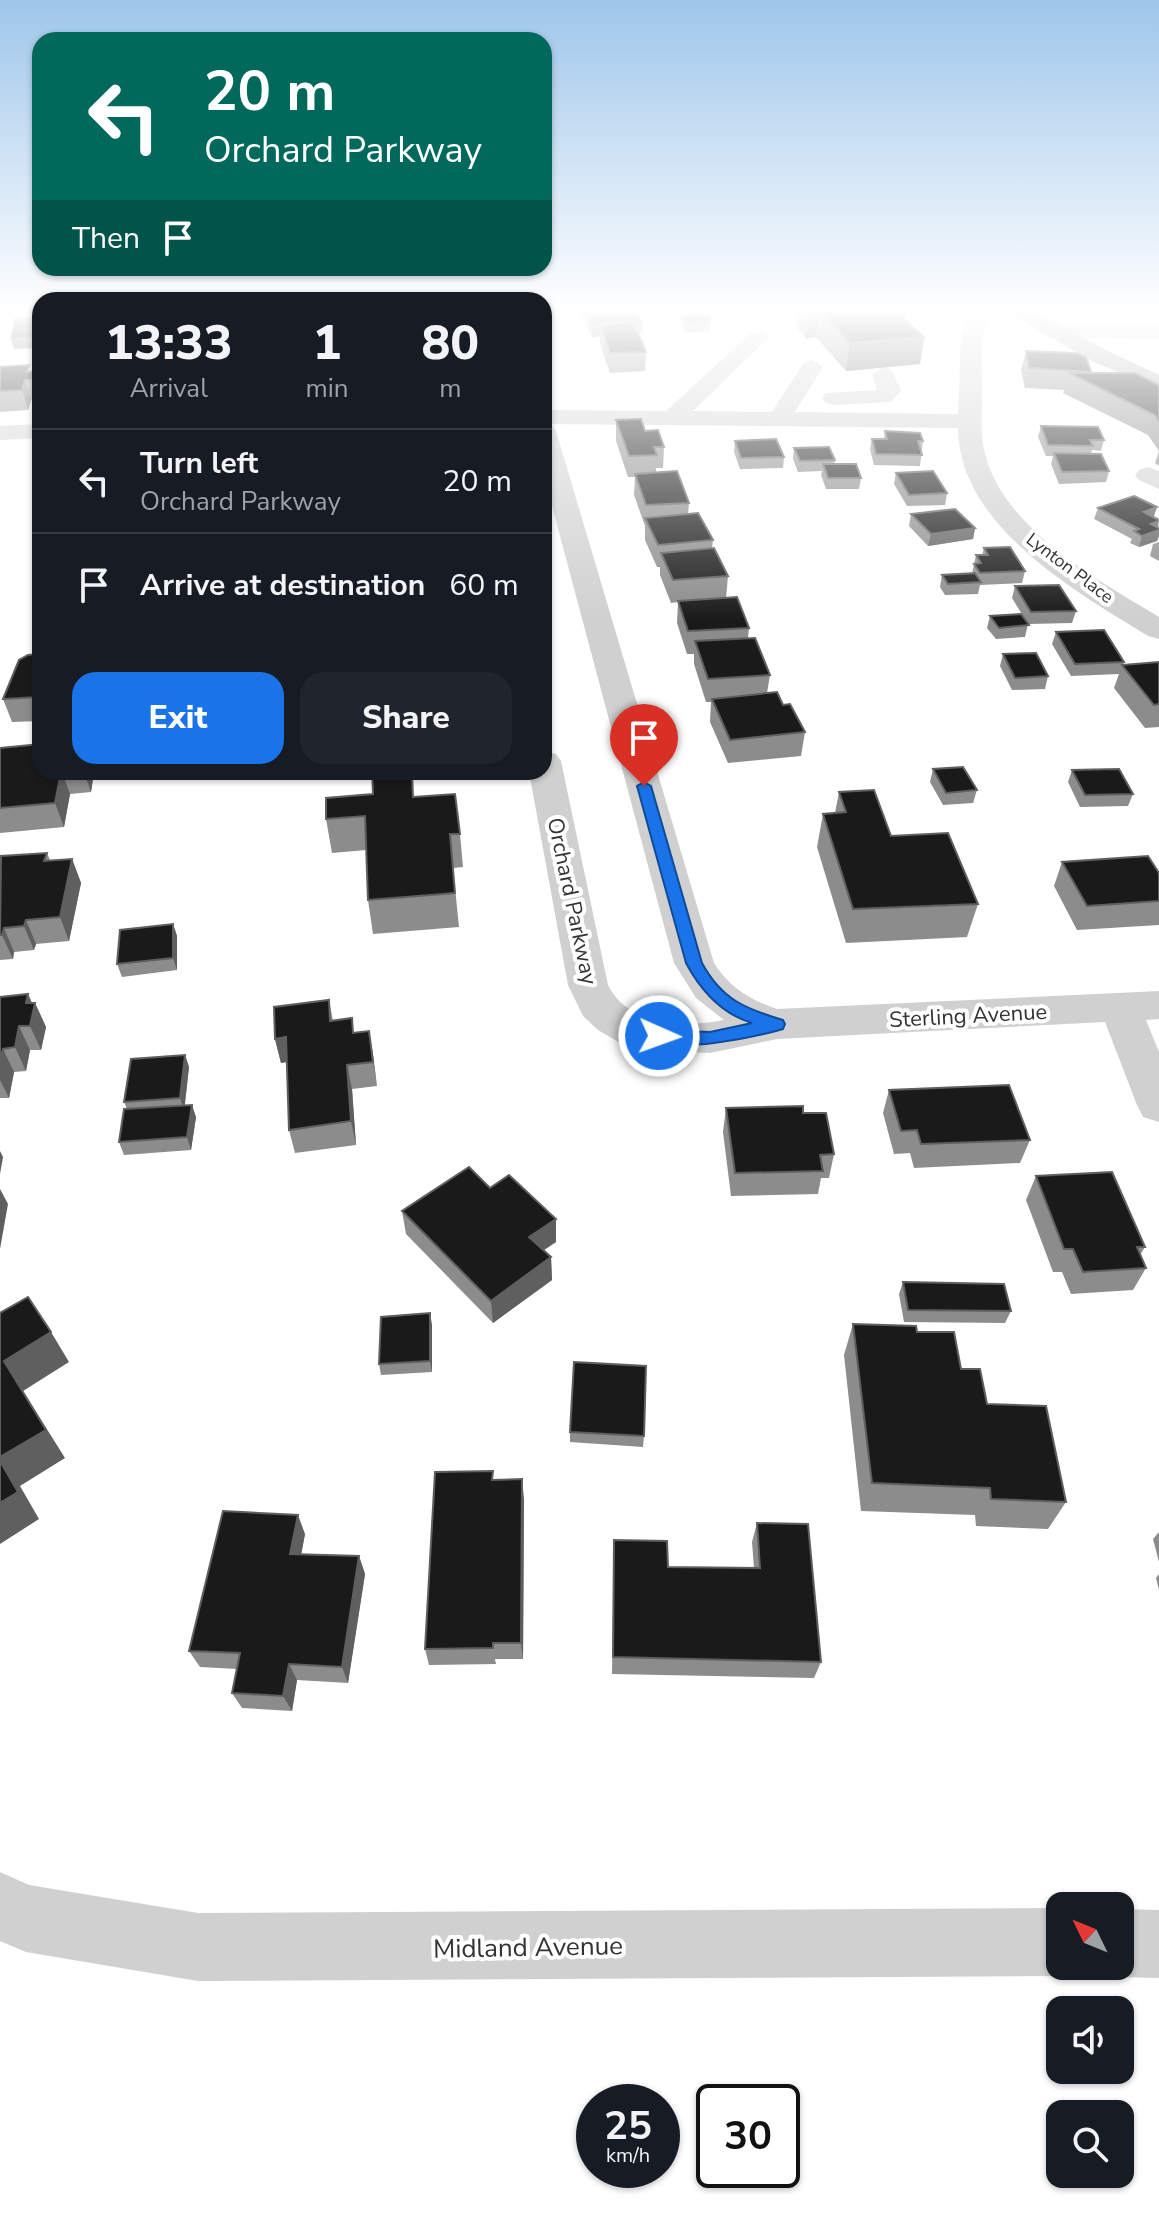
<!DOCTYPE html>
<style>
body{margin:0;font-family:"Nunito Sans",sans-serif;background:#20242c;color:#f1f3f6;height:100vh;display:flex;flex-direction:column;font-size:30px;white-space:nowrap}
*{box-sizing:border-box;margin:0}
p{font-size:26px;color:#9ea1a6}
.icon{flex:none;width:44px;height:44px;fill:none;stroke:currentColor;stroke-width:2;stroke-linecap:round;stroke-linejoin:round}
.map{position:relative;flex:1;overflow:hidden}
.side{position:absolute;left:32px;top:292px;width:520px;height:488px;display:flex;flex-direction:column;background:#171b24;border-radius:24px;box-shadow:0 2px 6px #0004}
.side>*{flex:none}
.banner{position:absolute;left:32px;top:32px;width:520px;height:244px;border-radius:24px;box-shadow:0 2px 6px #0004;background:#00695c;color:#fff;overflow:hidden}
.needle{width:52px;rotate:313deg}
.tools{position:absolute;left:1046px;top:1892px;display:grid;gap:16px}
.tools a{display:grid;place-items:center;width:88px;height:88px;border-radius:16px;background:#171b24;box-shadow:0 2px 6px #0004;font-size:40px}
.speed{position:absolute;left:576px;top:2084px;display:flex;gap:16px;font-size:40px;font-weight:700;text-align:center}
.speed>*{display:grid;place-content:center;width:104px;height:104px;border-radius:50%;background:#171b24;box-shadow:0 2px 6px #0004;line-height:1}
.speed small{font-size:20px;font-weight:400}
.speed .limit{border:4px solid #111;border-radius:12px;background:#fff;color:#111}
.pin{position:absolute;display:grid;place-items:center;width:68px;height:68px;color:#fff;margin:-82px -34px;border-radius:50% 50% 50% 0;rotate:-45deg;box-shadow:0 0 8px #0007}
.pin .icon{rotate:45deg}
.me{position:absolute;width:88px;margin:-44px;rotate:92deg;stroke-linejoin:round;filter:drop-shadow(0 0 6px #0008)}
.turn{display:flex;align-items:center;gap:28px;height:168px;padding:0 40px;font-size:36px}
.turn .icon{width:104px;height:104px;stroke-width:2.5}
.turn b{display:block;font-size:56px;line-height:68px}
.then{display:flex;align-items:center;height:76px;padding:0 40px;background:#0003;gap:16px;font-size:30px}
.eta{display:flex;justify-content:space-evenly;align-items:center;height:136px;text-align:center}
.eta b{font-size:48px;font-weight:800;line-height:56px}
.cta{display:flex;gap:16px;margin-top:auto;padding:16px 40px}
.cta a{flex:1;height:92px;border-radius:24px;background:#1a73e8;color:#fff;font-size:32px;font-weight:800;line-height:92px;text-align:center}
.cta a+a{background:#20242c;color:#f1f3f6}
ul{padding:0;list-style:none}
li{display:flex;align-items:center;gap:24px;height:104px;padding:0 40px;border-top:2px solid #363941}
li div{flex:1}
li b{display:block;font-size:30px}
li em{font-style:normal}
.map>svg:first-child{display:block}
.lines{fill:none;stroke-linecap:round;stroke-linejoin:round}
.minor{fill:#d0d0d0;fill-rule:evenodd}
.major{fill:#ababab;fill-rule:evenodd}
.wall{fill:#8c8c8c}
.shaded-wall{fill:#5f5f5f}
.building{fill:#1a1a1a;stroke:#5f5f5f;stroke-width:2}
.route{fill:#1a73e8;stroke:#114b97;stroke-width:2}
.labels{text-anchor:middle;stroke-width:8;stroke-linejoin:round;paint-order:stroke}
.far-street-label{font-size:18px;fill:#333;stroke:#fff}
.street-label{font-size:22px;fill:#333;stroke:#fff}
.near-street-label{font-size:26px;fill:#333;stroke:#fff}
</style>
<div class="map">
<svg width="1159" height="2213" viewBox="0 0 1159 2213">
<rect width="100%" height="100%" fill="#fff"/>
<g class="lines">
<g class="minor">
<path d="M0,310H30L20,316L0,317Z"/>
<path d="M971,310H991C979,335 982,361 982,388C983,410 979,432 985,454C1004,529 1098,580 1159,617V639L1148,636C1075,591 959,526 958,428L545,424L552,426L556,431L714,963C730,988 750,1000 777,1009L1159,991V1019L1146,1020L1159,1052V1122L1143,1117L1137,1105L1105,1022L777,1039L710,1053L659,1051L620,1043L598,1030L583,1016L568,985L529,772H544V751L556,754L561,761L608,985C628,1026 683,1028 724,1020L696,998L674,963L544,476V410L666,411L752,332L759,330L770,336L766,340L693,411L772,412L804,362L812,360L823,367L795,412L958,414L961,337Z"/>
<path d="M1057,327H1159V339L1050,337L1046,333L1050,329Z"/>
<path d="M883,367L891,369L901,390L891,402L834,405L826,403L822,398L826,393L877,390L872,374Z"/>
<path d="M40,424V438L0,440V426Z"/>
<path d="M1148,467L1159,471V489L1139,480L1135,475L1139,470Z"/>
<path d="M0,1872L29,1885L198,1913L1060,1908V1966H1084L1060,1976L198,1981L26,1952L0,1941Z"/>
<path d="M1120,1909L1159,1910V1978L1120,1977L1096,1967L1120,1966Z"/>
</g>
<path class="major" d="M1007,310H1032L1108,351L1159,375V390L1092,361L1010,314Z"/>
</g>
<g class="wall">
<path d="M580,310H620V312L642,322V331L638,332L646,352L645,371L610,373L600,343V336L592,337L585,322V317H581Z"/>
<path d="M792,310H907L905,319L924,337L920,364L846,371L816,337L806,338L797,328L798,317Z"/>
<path d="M681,315L710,322V331L686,333L681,325Z"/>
<path d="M1026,351L1091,372L1090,373L1159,385V466L1155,463L1159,451L1148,435L1063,393L1064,390L1025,388L1021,370Z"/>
<path d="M0,367L31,372L40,371V399L31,400L28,410L0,412Z"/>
<path d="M616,420L645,431L664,447L663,468H656V473L689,503L688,514L713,540L712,548L728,576L726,598L749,628L748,638L770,675L767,693L783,705L805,732L801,756L728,763L710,722L711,702H706L694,664V654H687L677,623L678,602L671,603L660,575V567H657L645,540V526L634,495L635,477H628L616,441Z"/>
<path d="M1041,426L1104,440L1101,451L1092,450L1091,454L1109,471L1106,482L1059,484L1051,464L1053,456H1046L1038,437Z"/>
<path d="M885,431L923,441L920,466L874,465L870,449L872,439H884Z"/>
<path d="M735,441L784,457L783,468L740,469L734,452Z"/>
<path d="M794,448L835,460L834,464L861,478L859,489H826L821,475L822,471L798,472L793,459Z"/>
<path d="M896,473L947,493L945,505L907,506L894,484Z"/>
<path d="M1098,508L1154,517L1159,528V536L1157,541L1139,547L1130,543L1132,539L1094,519Z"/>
<path d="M911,514L975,528L973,539L928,546L909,526Z"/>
<path d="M1159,542V561L1150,556L1153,544Z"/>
<path d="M984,548L1025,571L1022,583L980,585L978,594L945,595L940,587L942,575L972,574L976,555H982Z"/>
<path d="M1015,586L1076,611L1072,623L1028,624L1025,637L996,639L987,628L990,616L1028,624L1012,598Z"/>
<path d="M1056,632L1124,662L1123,665L1159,662V727L1145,728L1114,688L1119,674L1071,676L1052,644Z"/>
<path d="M40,654V721L12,722L3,699Z"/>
<path d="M1003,654L1048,676L1045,689L1012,690L1000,666Z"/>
<path d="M0,748L40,772H94L91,792L70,794L64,827L0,833Z"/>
<path d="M933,769L977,790L973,803L943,805L930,782Z"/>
<path d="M1072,770L1133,794L1128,806L1080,807L1068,782Z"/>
<path d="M203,772H223V774L204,775Z"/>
<path d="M839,792L891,836L978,904L967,937L846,943L817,847L823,814L835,813Z"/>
<path d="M415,796L460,834L463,867L453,868L459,927L373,934L368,900L366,850L332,853L326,819Z"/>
<path d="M47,853L50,860L72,859L81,883L69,941L36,944L34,950L14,952L13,959L0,960V859Z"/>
<path d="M1062,862L1159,873V925L1077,930L1054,886Z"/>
<path d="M173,924L177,936V970L122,977L117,964Z"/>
<path d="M28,994L32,1003H35L46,1027L41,1050H30L26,1071L14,1072L9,1098H0V997Z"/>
<path d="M329,1000L333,1021L354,1032L369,1031L377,1086L352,1089L356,1145L295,1153L289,1130L287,1062L281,1063L275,1039Z"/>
<path d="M185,1055L189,1067L185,1105L196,1117L191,1150L124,1155L119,1142L127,1109L124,1102Z"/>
<path d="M889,1090L1030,1140L1020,1163L914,1168L910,1153L894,1154L883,1113Z"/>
<path d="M726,1108L803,1113L834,1154L829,1178H821L818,1194L731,1196L723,1132Z"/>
<path d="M1036,1176L1145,1247L1140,1255L1146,1268L1133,1290L1071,1294L1062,1272H1053L1026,1200Z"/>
<path d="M490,1188L556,1219V1242L544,1250L551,1257L552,1280L493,1323L406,1234L402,1211Z"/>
<path d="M903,1282L1011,1311L1005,1323L904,1322L899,1294Z"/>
<path d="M853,1324L917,1332L961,1369L987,1404L1066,1502L1048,1529L976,1526L975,1515L861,1511L844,1355Z"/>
<path d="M432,1325V1372L381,1375L379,1364Z"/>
<path d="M570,1432L644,1436L643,1447L570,1442Z"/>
<path d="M494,1480L524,1499L523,1659H495L496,1664L429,1665L425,1649Z"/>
<path d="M757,1523L821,1662L814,1678L612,1674L614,1540L668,1567L754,1568L752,1542Z"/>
<path d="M1159,1532V1562L1153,1539Z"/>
<path d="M305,1534L301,1554L359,1556L365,1574L348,1683L297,1680L292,1711L242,1708L232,1693L237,1669L200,1667L189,1651Z"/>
<path d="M1159,1574V1590L1156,1578Z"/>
</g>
<g class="shaded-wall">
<path d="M891,310H907L903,331Z"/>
<path d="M820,311L816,337L806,338L809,312Z"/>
<path d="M642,322V331L604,335L601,326Z"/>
<path d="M600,326V336L592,337V327Z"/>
<path d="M40,337V348L14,349L11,339Z"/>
<path d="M924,337L920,364L846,371L850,343Z"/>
<path d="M25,380L31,400L28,410L22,390Z"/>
<path d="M1157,507L1153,519L1144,512Z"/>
<path d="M1159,521L1157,531L1159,530V536L1157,541L1139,547L1142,536L1151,524Z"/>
<path d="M975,528L973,539L928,546L931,534Z"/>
<path d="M61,772H62L70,794L64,827L55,803Z"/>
<path d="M84,772H94L91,792Z"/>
<path d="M72,859L81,883L69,941L60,917Z"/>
<path d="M26,920L36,944L34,950L24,926Z"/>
<path d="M173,924L177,936V970L173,958Z"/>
<path d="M4,928L14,952L13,959L2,935Z"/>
<path d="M28,994L34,1008L35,1003L46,1027L41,1050L30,1026L26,1003Z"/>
<path d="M19,1026L30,1050L26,1071L15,1047Z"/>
<path d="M369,1031L373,1054L377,1086L373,1062Z"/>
<path d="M286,1037L292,1061L281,1063L275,1039Z"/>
<path d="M3,1049L14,1072L9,1098L0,1080V1061Z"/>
<path d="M185,1055L189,1067L184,1110L180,1098Z"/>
<path d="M347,1065L352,1089L356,1145L351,1121Z"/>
<path d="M192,1105L196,1117L191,1150L187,1137Z"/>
<path d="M0,1151L3,1157L0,1174Z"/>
<path d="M0,1189L8,1204L0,1249Z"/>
<path d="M556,1219V1242L530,1259L529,1237Z"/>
<path d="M551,1257L552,1280L493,1323L491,1301Z"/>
<path d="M430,1313L432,1325V1372L430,1361Z"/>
<path d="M51,1332L69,1362L23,1391L65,1458L20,1486L39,1519L0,1544V1457L4,1361Z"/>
<path d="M522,1479L524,1499L523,1659L521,1643Z"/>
<path d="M298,1515L305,1534L298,1572L290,1554Z"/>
<path d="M359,1556L365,1574L348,1683L342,1667Z"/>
<path d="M289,1664L297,1680L292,1711L283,1696Z"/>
</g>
<g class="building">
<path d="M808,310H895L924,337L850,343L820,311L809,312Z"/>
<path d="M585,312H636L642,322L600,324L601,326L592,327Z"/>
<path d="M709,313L710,322L686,323L681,315Z"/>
<path d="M40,317V337L11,339L15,319Z"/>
<path d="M634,322L646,352L610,353L600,324Z"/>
<path d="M1026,351L1076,353L1086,357L1091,372L1029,368Z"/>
<path d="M29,365L27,372L40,371V379L25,380L22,390L0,391V367Z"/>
<path d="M1069,373H1135L1159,385V421L1155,415Z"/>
<path d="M641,419L645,431L658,430L664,447H654L657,455L629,456L616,420Z"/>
<path d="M1041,426L1098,427L1104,440H1090L1093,446L1048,445Z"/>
<path d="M885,431L920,433L923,441H918L922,455L876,454L872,439H887Z"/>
<path d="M776,439L784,457L741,458L735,441Z"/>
<path d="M829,447L835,460L800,461L794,448Z"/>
<path d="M1054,453L1101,454L1109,471L1062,472Z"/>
<path d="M823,464H856L861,478H828Z"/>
<path d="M677,471L689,503L646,505L635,474Z"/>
<path d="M933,471L947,493L909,495L896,473Z"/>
<path d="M1134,496L1157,507L1144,512L1159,520V521L1151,524L1159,528V530L1142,536L1134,531L1139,529L1098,508Z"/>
<path d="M955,509L975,528L931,534L911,514Z"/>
<path d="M698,513L713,540L658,545L645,518Z"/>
<path d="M1010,547L1025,571L980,573L974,564L981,563L976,555H988L984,548Z"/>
<path d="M714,548L728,576L673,580L661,553Z"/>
<path d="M975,573L981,582L948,584L942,575Z"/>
<path d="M1059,585L1076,611L1031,612L1015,586Z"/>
<path d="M737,597L749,628L688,631L678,601Z"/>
<path d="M1021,614L1029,625L999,628L990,616Z"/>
<path d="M1104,630L1124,662L1075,664L1056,632Z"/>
<path d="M755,638L770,675L708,679L695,641Z"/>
<path d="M1036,653L1048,676L1015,678L1003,654Z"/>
<path d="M40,654V697L3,699L19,660L28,655Z"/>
<path d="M1159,662V704L1154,705L1122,665Z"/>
<path d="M777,692L783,705L790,704L805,732L730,740L712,699Z"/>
<path d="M40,744V772H61L55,803L0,808V748Z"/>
<path d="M963,767L977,790L946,793L933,769Z"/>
<path d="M1119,769L1133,794L1085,795L1072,770Z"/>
<path d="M372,772H412L413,797L455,794L460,834H450L455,893L368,900L365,816L326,819V798L373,794Z"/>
<path d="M874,790L891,836L948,833L978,904L853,909L823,814L846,812L839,792Z"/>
<path d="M47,853L44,861L72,859L60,917L26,920L24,926L4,928L2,935H0L1,856Z"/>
<path d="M1148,856L1159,873V901L1087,906L1062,862Z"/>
<path d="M173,924V958L117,964L120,930Z"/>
<path d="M28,994L26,1003H35L30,1026H19L15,1047L3,1049L0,1061V997Z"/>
<path d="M329,1000L330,1021L352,1018L353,1033L369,1031L373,1062L347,1065L351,1121L289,1130L286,1037L275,1039L274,1007Z"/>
<path d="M185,1055L180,1098L124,1102L131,1059Z"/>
<path d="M1009,1085L1030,1140L921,1144L917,1130L901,1131L889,1090Z"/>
<path d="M192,1105L187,1137L119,1142L124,1109Z"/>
<path d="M803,1106V1113H826L834,1154L820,1155L823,1171L735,1173L726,1108Z"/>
<path d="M469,1167L490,1188L509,1175L556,1219L529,1237L551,1257L491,1301L402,1211Z"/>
<path d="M1112,1172L1145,1247H1137L1146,1268L1083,1272L1073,1249H1064L1036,1176Z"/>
<path d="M903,1282L1004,1284L1011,1311L908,1310Z"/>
<path d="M28,1297L51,1332L4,1361L46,1430L0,1457V1313Z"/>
<path d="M430,1313V1361L379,1364L381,1317Z"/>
<path d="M853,1324L916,1326L917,1332H954L961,1369H980L987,1404L1046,1406L1066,1502L991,1499L990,1488L872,1483Z"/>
<path d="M574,1362L646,1366L644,1436L570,1432Z"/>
<path d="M0,1461L18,1492L0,1503Z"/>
<path d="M493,1471L492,1480L522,1479L521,1643H493V1648L425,1649L435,1472Z"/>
<path d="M223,1511L298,1515L290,1554L359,1556L342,1667L289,1664L283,1696L232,1693L240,1653L189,1651Z"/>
<path d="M757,1523L808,1524L821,1662L613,1657L614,1540L667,1541L668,1567L760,1568Z"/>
</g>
<linearGradient id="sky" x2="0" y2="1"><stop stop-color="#9ec6ea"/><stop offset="0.5" stop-color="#fff"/><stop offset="1" stop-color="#fff" stop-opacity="0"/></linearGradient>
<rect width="1159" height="620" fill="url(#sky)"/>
<path class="route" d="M644,782L651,786L702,963C722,1000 746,1009 783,1020L785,1024L783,1029C759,1036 667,1057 651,1036L659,1030L710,1032L752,1023C722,1014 701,991 686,963L637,786Z"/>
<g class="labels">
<g class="far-street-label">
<text transform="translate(1070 568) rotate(37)" y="6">Lynton Place</text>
</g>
<g class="street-label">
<text transform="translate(573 901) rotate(78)" y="8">Orchard Parkway</text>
<text transform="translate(968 1015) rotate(-3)" y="8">Sterling Avenue</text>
</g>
<g class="near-street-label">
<text transform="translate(528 1947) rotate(-1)" y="9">Midland Avenue</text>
</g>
</g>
</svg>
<div class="tools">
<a><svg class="needle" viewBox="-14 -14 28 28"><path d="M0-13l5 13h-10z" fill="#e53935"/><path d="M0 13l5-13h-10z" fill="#9ea1a6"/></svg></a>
<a><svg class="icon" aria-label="sound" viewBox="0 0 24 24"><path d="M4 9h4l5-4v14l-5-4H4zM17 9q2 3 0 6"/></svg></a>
<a><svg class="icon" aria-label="search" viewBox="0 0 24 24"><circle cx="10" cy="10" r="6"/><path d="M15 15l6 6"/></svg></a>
</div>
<div class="speed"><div>25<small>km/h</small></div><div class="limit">30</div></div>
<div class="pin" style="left:644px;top:786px;background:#d93025"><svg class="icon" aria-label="arrive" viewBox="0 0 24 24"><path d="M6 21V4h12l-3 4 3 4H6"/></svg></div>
<svg class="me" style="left:659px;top:1036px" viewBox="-20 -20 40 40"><circle r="17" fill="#1a73e8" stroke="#fff" stroke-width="3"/><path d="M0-11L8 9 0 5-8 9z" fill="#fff"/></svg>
<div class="banner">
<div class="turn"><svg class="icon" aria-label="left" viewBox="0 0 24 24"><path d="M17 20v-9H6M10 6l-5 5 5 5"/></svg><div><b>20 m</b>Orchard Parkway</div></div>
<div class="then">Then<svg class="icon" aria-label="arrive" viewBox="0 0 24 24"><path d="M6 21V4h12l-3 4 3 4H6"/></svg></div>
</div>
<section class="side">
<div class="eta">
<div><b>13:33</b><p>Arrival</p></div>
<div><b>1</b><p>min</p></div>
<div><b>80</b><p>m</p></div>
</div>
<ul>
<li><svg class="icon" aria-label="left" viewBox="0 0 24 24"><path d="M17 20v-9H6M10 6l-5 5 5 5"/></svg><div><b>Turn left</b><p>Orchard Parkway</p></div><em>20 m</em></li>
<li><svg class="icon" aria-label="arrive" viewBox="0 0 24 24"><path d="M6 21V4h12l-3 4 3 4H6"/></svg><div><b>Arrive at destination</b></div><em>60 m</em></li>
</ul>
<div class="cta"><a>Exit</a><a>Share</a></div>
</section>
</div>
